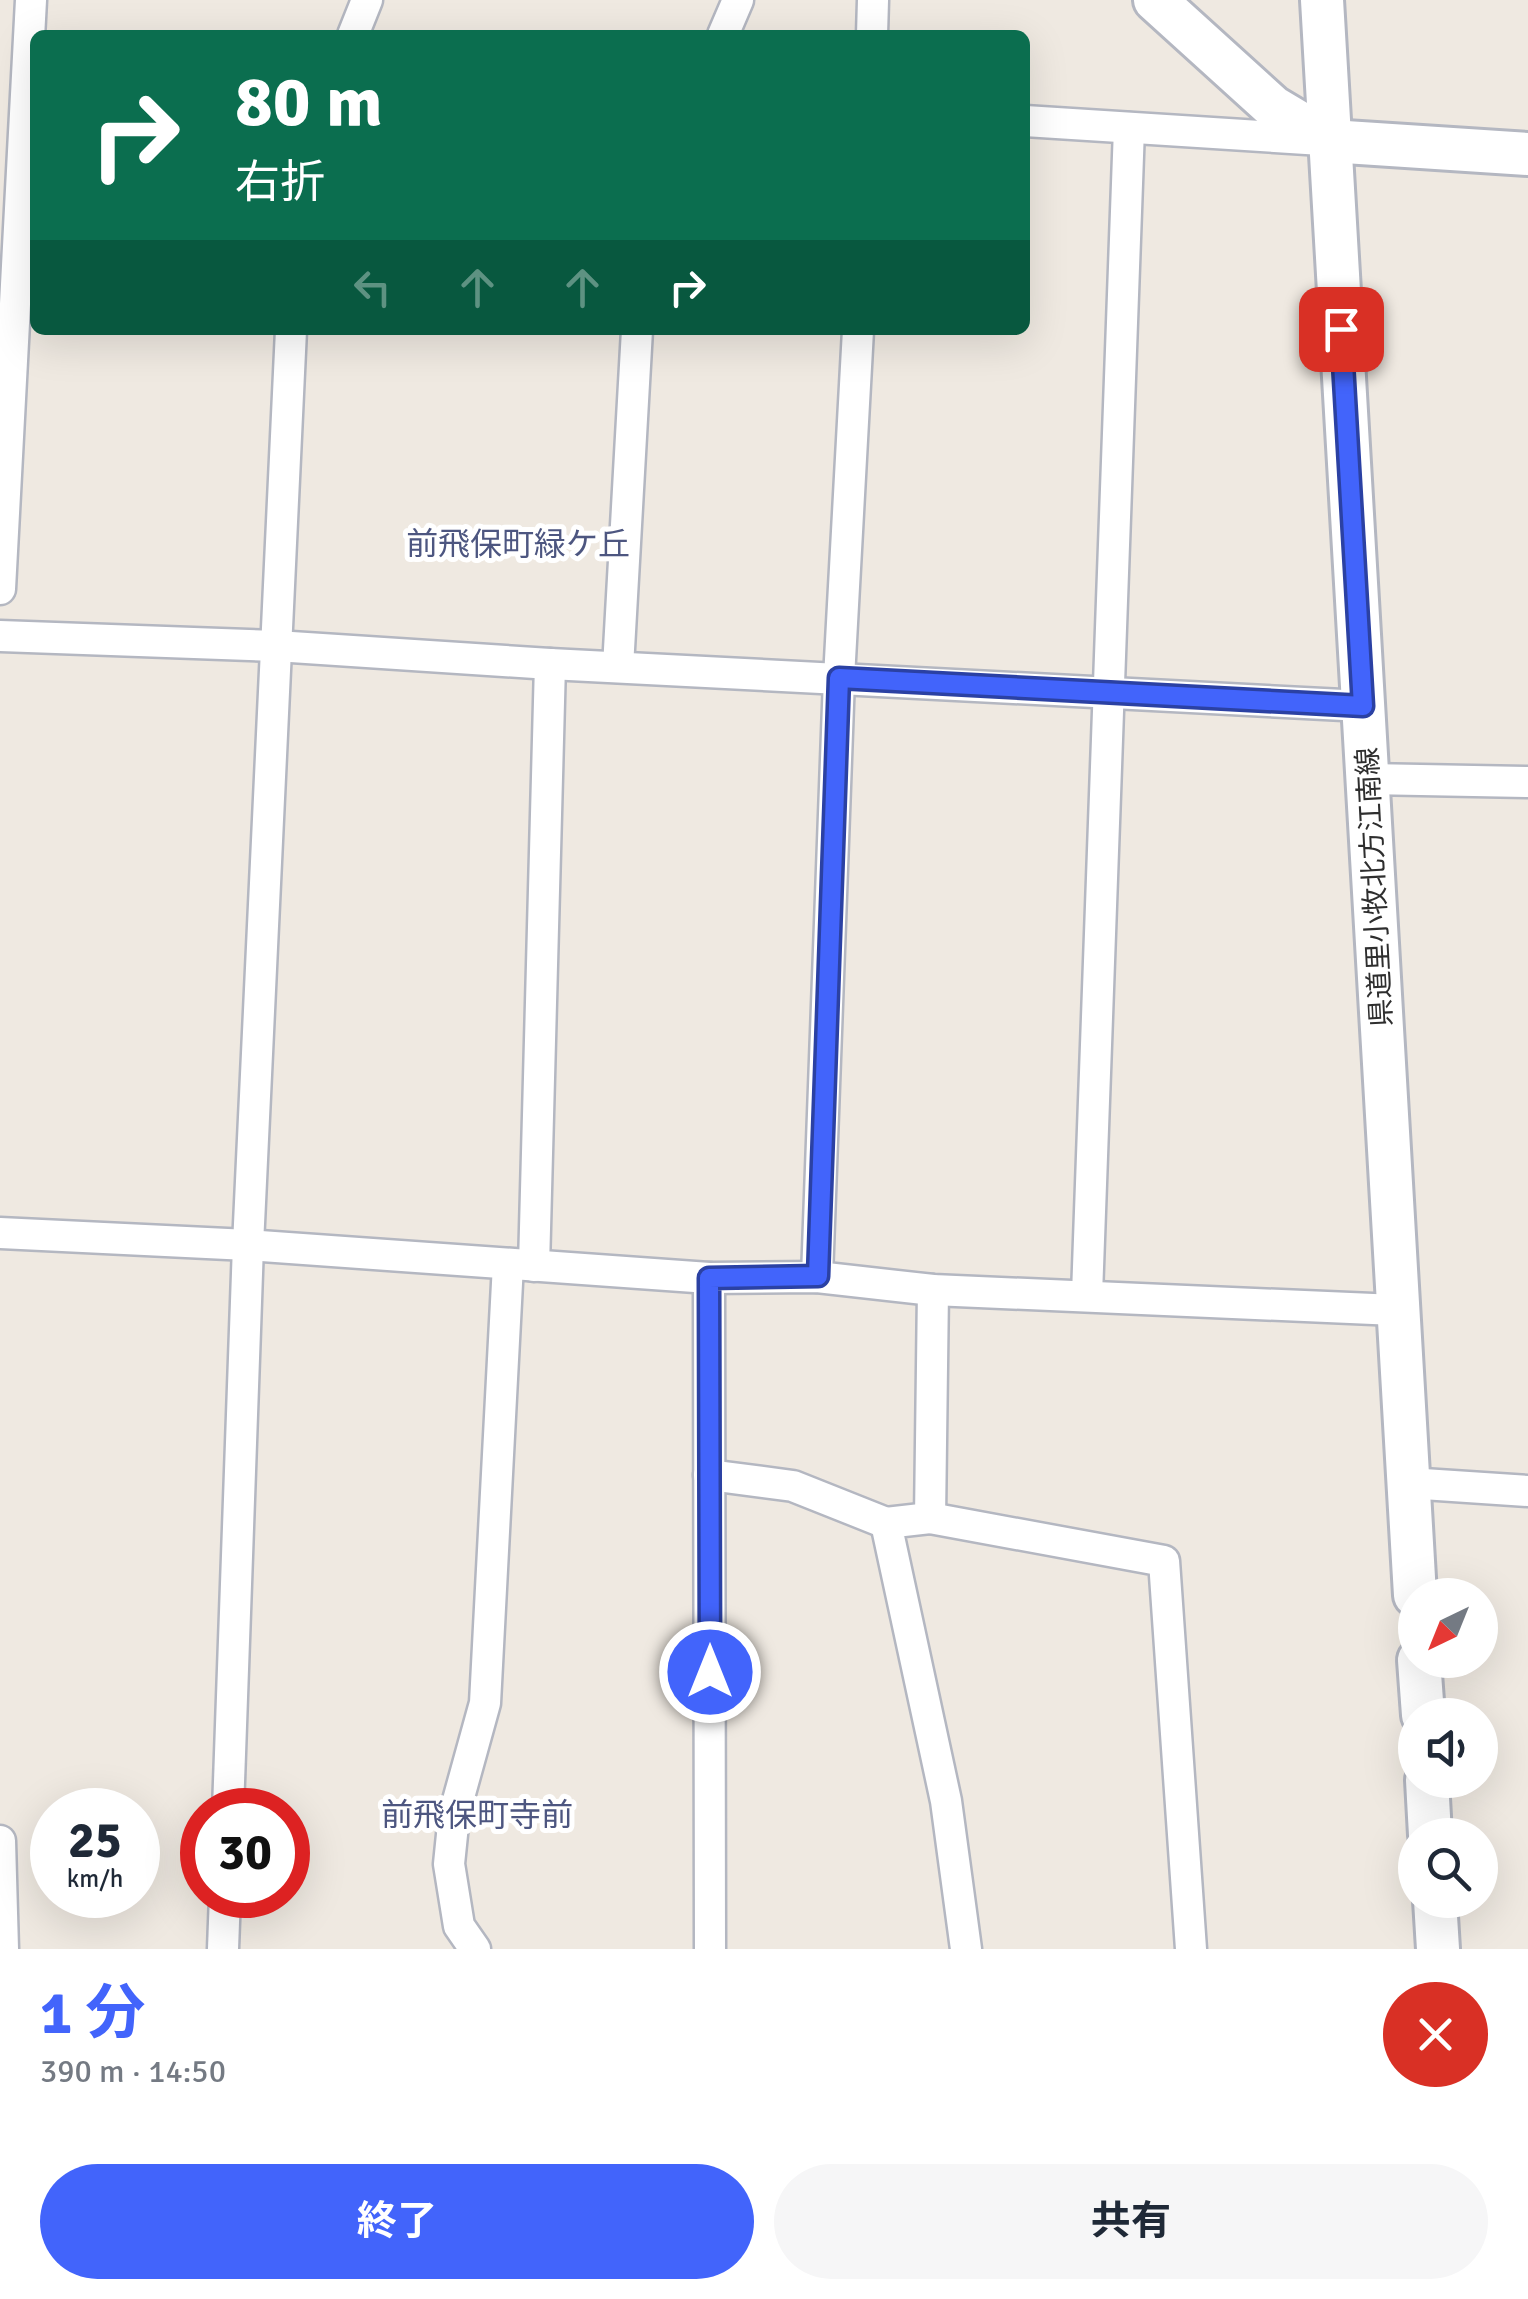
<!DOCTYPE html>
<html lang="ja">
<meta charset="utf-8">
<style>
body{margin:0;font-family:Signika,"Noto Sans JP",sans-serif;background:#f6f6f7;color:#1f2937;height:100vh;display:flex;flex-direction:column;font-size:38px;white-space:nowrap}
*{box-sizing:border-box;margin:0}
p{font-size:32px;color:#747a83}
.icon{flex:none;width:55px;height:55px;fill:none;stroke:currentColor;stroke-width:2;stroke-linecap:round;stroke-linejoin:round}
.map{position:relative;height:1949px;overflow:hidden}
.drawer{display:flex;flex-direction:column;background:#fff;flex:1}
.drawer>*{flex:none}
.top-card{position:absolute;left:30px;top:30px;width:1000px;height:305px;border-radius:15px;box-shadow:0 10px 40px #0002;background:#0b6e4f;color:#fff;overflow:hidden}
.needle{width:65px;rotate:223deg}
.controls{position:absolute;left:1398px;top:1578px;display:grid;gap:20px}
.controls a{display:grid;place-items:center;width:100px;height:100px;border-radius:50%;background:#fff;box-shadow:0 10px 40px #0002;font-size:50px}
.speed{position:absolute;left:30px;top:1788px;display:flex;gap:20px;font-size:50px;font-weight:700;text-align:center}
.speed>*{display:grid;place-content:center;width:130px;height:130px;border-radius:50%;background:#fff;box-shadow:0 10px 40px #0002;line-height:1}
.speed small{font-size:25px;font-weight:400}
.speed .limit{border:15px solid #d22;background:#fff;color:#111}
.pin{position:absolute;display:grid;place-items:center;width:85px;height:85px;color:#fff;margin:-42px;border-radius:20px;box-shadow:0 5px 15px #0006}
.me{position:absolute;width:110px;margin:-55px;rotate:0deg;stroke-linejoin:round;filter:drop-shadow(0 0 8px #0008)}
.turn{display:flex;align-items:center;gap:35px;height:210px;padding:0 40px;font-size:45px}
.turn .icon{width:130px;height:130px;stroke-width:2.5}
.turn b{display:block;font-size:70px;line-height:85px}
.lanes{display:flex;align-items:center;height:95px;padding:0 40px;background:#0003;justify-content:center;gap:50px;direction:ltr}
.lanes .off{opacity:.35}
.round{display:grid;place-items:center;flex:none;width:105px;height:105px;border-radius:52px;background:#f6f6f7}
.summary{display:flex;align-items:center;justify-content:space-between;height:170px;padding:0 40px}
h1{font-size:60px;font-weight:700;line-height:75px;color:#4264fb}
.primary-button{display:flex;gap:20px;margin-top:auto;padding:20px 40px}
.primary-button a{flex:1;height:115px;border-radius:60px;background:#4264fb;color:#fff;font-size:40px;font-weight:700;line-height:115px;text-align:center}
.primary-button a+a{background:#f6f6f7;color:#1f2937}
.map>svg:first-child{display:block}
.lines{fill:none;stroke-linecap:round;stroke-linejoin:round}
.street-casing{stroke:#b4b7c1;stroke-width:35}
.secondary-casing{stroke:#b4b7c1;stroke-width:48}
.street{stroke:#fff;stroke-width:30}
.secondary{stroke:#fff;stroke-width:42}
.route-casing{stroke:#2b41a3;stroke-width:25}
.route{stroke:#4264fb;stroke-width:18}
.labels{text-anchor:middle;stroke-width:10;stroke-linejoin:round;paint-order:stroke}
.street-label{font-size:28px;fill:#2e2e2e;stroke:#fff}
.quarter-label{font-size:32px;fill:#4d5680;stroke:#fff}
</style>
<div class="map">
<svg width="1528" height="1949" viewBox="0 0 1528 1949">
<rect width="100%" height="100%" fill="#efe9e1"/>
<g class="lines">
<g class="street-casing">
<g id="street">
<path d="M353,35L367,0"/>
<path d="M723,35L738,0"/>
<path d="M872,35L873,0"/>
<path d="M1025,121L1322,140"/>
<path d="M0,589L31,0"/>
<path d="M0,636L276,646L550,664L1363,706"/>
<path d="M618,667L637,330"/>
<path d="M1368,779L1528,782"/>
<path d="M0,1233L248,1245L709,1278L817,1277L933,1290L1396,1310"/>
<path d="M534,1266L550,664"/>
<path d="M817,1277L839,678L858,330"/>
<path d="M709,1278L710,1949"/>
<path d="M933,1290L930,1518L886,1523L946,1801L966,1949"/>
<path d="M1087,1295L1129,128"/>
<path d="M709,1475L793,1486L886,1523"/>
<path d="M1408,1483L1528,1491"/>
<path d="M930,1518L1164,1561L1191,1949"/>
<path d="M228,1810L248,1245L291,330"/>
<path d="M0,1841L3,1949"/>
<path d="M223,1949L225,1895"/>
<path d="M475,1949L459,1926L449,1864L454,1815L485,1703L508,1264"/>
</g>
</g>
<g class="secondary-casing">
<g id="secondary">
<path d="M1155,0L1273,107L1330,141L1528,154"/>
<path d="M1322,0L1415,1595"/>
<path d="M1419,1660L1423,1715"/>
<path d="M1427,1780L1430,1835"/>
<path d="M1435,1900L1438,1949"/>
</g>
</g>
<use href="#street" class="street"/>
<use href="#secondary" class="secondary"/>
</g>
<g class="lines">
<g class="route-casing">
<path id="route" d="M710,1672L709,1278L818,1276L839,678L1363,706L1341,329"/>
</g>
<use href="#route" class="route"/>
</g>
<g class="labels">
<g class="street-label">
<text transform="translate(1374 887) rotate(-93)" y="10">県道里小牧北方江南線</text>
</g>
<g class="quarter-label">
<text x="518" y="555">前飛保町緑ケ丘</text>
<text x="477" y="1826">前飛保町寺前</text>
</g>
</g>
</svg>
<div class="controls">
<a><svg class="needle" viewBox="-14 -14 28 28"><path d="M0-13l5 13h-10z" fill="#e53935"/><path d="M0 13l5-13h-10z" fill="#747a83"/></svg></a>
<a><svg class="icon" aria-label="sound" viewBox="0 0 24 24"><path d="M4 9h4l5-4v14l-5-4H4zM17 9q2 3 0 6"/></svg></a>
<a><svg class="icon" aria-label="search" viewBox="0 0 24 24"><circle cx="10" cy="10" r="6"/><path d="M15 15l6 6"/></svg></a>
</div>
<div class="speed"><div>25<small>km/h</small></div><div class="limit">30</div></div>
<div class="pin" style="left:1341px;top:329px;background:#d93025"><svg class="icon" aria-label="arrive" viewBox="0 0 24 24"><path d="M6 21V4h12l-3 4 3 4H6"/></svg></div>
<svg class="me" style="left:710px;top:1672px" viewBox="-20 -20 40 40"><circle r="17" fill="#4264fb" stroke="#fff" stroke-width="3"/><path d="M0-11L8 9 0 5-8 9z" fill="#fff"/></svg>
<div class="top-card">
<div class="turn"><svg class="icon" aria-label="right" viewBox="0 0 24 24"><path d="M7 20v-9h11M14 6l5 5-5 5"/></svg><div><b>80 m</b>右折</div></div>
<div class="lanes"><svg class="icon off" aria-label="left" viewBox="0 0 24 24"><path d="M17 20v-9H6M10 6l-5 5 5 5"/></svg><svg class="icon off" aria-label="ahead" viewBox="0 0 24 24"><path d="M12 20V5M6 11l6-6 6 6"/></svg><svg class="icon off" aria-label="ahead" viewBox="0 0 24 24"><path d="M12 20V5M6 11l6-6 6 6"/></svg><svg class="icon" aria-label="right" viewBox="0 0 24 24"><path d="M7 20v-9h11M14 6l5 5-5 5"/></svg></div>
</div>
</div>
<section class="drawer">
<div class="summary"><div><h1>1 分</h1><p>390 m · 14:50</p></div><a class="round" style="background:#d93025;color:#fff"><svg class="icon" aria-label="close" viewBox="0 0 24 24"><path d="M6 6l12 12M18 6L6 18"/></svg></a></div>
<div class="primary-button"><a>終了</a><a>共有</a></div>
</section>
